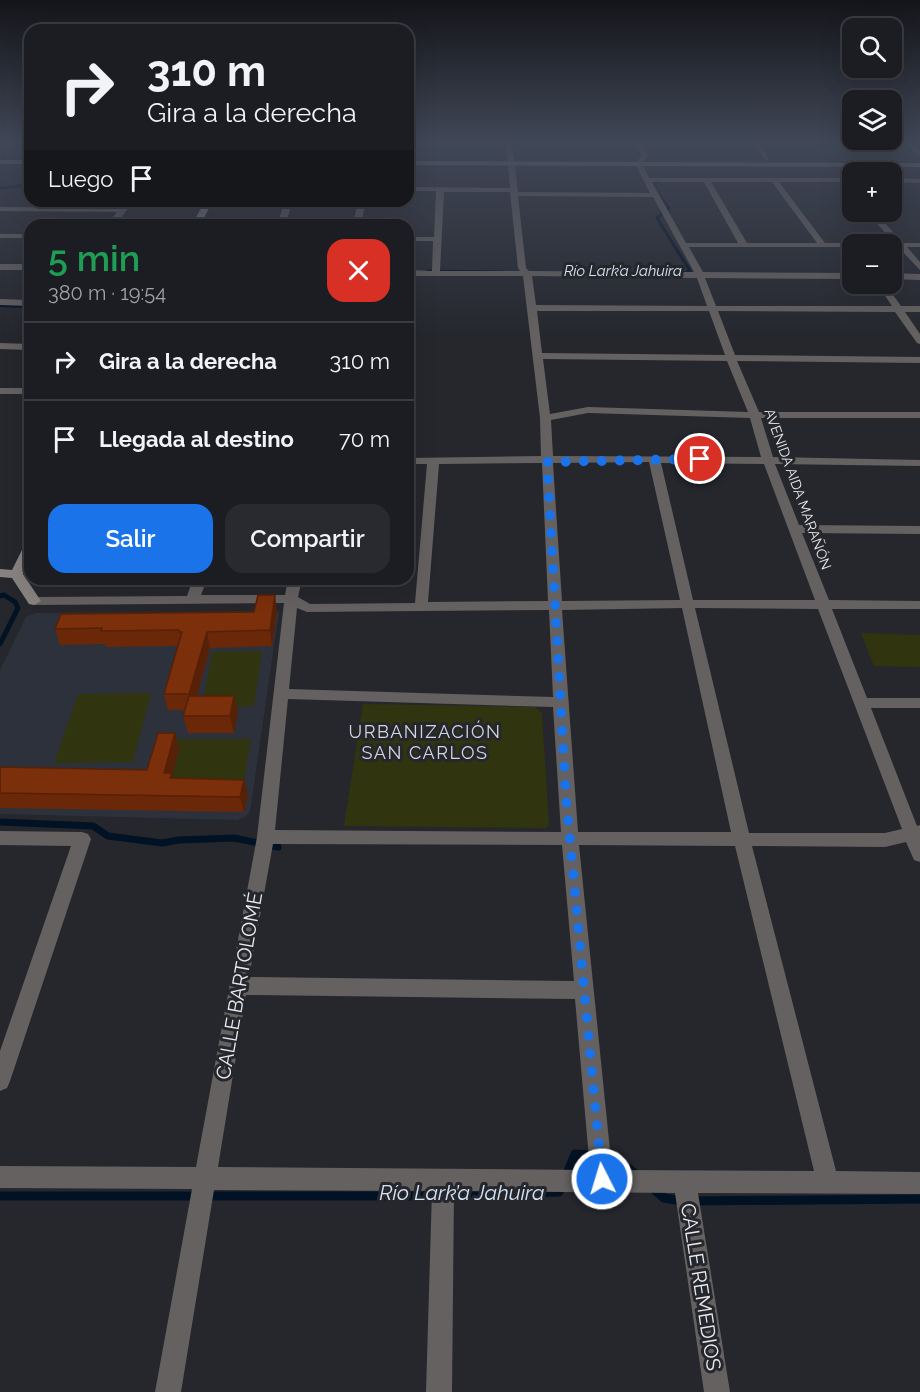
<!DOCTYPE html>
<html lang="es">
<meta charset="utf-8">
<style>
body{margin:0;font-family:Raleway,sans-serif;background:#292a2f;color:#f1f3f6;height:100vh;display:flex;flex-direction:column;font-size:22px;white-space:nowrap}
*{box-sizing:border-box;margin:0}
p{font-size:20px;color:#a0a2a5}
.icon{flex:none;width:33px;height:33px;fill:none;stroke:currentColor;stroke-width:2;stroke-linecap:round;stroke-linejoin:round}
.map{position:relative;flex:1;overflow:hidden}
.sheet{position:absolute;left:24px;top:219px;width:390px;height:366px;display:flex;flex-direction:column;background:#1c1d22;border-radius:18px;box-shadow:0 6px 24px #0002,0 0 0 2px #3a3b40}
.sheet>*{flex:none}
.banner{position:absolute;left:24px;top:24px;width:390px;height:183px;border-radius:18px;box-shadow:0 6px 24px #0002,0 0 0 2px #3a3b40;background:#1c1d22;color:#f1f3f6;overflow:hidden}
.fabs{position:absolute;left:842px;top:18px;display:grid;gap:12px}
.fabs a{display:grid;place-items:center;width:60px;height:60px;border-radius:12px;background:#1c1d22;box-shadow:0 6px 24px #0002,0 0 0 2px #3a3b40;font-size:30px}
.pin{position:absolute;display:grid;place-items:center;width:51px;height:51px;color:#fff;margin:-26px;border:3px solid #fff;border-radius:50%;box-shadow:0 2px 6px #0007}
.me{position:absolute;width:66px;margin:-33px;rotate:355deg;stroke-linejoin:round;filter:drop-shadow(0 0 4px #0008)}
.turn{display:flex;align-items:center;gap:21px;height:126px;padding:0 24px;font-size:27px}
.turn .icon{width:78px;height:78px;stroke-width:2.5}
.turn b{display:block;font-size:42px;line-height:51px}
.then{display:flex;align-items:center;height:57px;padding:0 24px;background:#0003;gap:12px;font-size:22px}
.round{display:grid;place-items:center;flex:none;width:63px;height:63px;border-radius:18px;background:#292a2f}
.summary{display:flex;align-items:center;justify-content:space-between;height:102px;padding:0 24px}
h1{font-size:36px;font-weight:600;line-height:45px;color:#1e9e55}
.cta{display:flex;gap:12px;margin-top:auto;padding:12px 24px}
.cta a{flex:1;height:69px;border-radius:18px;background:#1a73e8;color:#fff;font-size:24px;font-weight:600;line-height:69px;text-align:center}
.cta a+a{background:#292a2f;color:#f1f3f6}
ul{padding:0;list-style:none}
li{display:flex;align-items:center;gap:18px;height:78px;padding:0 24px;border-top:2px solid #3a3b40}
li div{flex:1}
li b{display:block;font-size:22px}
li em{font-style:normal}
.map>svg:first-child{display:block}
.built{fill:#2c313c}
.green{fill:#303510}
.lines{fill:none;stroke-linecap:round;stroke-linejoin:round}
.stream-far4{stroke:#021225;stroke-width:3}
.stream-far3{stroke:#021225;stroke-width:4}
.stream-far2{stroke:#021225;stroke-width:5}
.stream-far1{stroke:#021225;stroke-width:7}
.stream{stroke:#021225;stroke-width:9}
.street{fill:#656160;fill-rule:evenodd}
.secondary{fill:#888280;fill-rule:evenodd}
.wall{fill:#6a2809}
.shaded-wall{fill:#562107}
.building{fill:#7b2f0a;stroke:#562107;stroke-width:1.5}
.route{stroke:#1a73e8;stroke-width:10;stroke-dasharray:0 18}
.labels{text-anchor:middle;stroke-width:6;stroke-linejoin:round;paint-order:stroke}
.far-street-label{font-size:14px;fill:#eaebf0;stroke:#25272d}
.far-water-label{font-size:15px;font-style:italic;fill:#d3e3f4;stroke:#25272d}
.neighbourhood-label{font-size:18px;letter-spacing:1.5px;fill:#d3d6de;stroke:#25272d}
.near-street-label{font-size:20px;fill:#eaebf0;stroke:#25272d}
.near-water-label{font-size:21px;font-style:italic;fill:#d3e3f4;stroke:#25272d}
</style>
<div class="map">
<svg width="920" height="1392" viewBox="0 0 920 1392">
<rect width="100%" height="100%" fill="#25272d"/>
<path class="built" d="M279,611L250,812L245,817L237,820L0,814V670L26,617L36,613Z"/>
<g class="green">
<path d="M861,633L920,635V667L874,666Z"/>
<path d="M262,651L254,706L202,708L212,652Z"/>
<path d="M151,693L133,762L54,763L78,694Z"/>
<path d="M363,704L535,707L542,713L549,824L546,828L344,826Z"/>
<path d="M175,739H251L243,786L163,787Z"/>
</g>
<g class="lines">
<g class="stream-far4">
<path d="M661,181L656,182L653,187L669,208L657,218L690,271L684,273"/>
<path d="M0,188L30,185"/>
<path d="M428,271L503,272"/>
</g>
<path class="stream-far3" d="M0,305L30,306"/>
<path class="stream-far2" d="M0,596L4,595L15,602L18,608L0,644"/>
<path class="stream-far1" d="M0,822L93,826L108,836L162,843L179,840L234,838L278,847"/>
<g class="stream">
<path d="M566,1176L575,1154L613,1157L637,1175"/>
<path d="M652,1188L664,1198L682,1201"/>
<path d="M0,1196H438"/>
<path d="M448,1196L559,1192L562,1185"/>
<path d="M693,1201L920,1199"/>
</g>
<g class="street">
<path d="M506,143H512L518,192L650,193L635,164L642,155L635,143H642L648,155L642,164L649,178H852V182H779L825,243H855L852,247H689L703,272L852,273V279L705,278L716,306H892L877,284H885L901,306H920V312H905L920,334V344L917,343L895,312L718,311L735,355L920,357V363L737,361L759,412H920V418H761L773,457L920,460V466L775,464L799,525L920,526V534L802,533L829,600L920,601V609H832L867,698H920V708H871L917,826L920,825V862L914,860L906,842L885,847L752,846L836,1171L920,1172V1194L698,1193L730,1392H704L675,1193L454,1191L452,1392H426L432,1191L214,1190L181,1392H155L192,1189L0,1188V1166L196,1167L257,837L284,603L34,605L27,601L34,597L187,596L193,579H207L201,595H285L288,579H302L298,597L310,604L415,603L427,464H408V458L541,456L540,418L523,276H408V270L432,271L433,241H408V237H434L436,191H408V187L510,188ZM652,182H704L738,243H686ZM711,182H772L817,243H747ZM444,192H510L518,268L520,271H440ZM518,196L653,197L694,272L529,271L526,268ZM532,276L697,278L707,306L536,305ZM537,311H709L725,355L542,353ZM543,359L727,361L748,412L588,407L550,414ZM588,413L750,418L761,457L553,456L551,420ZM649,462L680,600L562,601L553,463ZM542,463L548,601L428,602L439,464ZM661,463L764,464L815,600H693ZM297,608L307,612L549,610L553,697L289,689ZM682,608L731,832H578L562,610ZM695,608L818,609L902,829L885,833H749ZM288,699L553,707L561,832L275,830ZM273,844L562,845L574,981L249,977ZM579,845L735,846L814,1171L612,1170ZM246,995L575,999L590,1170L218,1167Z"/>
<path d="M753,143H760L769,160H765Z"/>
<path d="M905,143H912L920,151V157Z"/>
<path d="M891,178L920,179V183L891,182Z"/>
<path d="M126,201H134L115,225H107L117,212L0,211V207L121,208Z"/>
<path d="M285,201H293L285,225H277Z"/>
<path d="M358,201H366L361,225H353Z"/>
<path d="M867,212H875L903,243H920V247H907L920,262V270L898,247H891L890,244L894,243Z"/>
<rect x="0" y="234" width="30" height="4"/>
<rect x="0" y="264" width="30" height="6"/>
<path d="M891,273L920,274V280L891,279Z"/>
<path d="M0,299L30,300V306L0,305Z"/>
<path d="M0,343L30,344V350L0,349Z"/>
<rect x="0" y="388" width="30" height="6"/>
<path d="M0,831L82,832L88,834L91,839L10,1081L7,1088L0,1091V1051L71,846L0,845Z"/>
</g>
<g class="secondary">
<rect x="0" y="160" width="30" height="4"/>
<path d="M408,161L920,163V167L408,165Z"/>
<path d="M205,201H213L200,225H192Z"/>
<path d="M30,542V559L23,574L41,601L34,605L29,604L12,578L0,577V569L12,570L24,546Z"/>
</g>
</g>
<g class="wall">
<path d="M277,611L272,646L210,648L197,696L238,712L234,733H188L183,716L185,710H168L164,694L178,646L106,647L105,644L60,645L55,629L254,612Z"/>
<path d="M179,749L172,775L173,778L244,780L248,795L244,812L0,808V767L147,770Z"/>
</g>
<g class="shaded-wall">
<path d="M275,595L277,611L272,646L270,630Z"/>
<path d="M207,632L210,648L193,710L189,694Z"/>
<path d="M234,696L238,712L234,733L230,716Z"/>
<path d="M175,733L179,749L172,775L176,789L164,773Z"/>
<path d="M244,780L248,795L244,812L240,797Z"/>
</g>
<g class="building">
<path d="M258,595H275L270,630L207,632L189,694H164L182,632H179V630L101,631L102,628L55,629L61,614L254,612Z"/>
<path d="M189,696H234L230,716H183Z"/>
<path d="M158,733H175L164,773H172L170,778L244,780L240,797L0,793V767L147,770Z"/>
</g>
<linearGradient id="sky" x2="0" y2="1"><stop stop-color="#141519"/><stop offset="0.42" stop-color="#404757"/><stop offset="1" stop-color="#404757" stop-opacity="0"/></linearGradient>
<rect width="920" height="338" fill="url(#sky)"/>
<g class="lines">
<path class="route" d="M602,1179L566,798L547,462L700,459"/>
</g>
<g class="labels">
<g class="far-street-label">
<text transform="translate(798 489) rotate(70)" y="5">AVENIDA AIDA MARAÑÓN</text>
</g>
<g class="far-water-label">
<text x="623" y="276">Río Lark’a Jahuira</text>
</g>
<g class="neighbourhood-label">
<text x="425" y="738">URBANIZACIÓN<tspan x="425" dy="21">SAN CARLOS</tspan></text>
</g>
<g class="near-street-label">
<text transform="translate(239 986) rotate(-80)" y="7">CALLE BARTOLOMÉ</text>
<text transform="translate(701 1287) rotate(81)" y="7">CALLE REMEDIOS</text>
</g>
<g class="near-water-label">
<text x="462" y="1200">Río Lark’a Jahuira</text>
</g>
</g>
</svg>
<div class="fabs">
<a><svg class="icon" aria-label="search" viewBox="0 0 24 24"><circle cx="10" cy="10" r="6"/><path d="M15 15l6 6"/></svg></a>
<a><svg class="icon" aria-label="layers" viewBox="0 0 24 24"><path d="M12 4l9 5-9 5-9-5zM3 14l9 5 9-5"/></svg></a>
<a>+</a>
<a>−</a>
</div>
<div class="pin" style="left:700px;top:459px;background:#d93025"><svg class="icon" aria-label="arrive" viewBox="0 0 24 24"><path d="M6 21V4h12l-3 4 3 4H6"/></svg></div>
<svg class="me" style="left:602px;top:1179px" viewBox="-20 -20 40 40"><circle r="17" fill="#1a73e8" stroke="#fff" stroke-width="3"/><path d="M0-11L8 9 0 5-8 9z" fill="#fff"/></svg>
<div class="banner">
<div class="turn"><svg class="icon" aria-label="right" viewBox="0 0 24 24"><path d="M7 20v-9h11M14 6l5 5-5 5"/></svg><div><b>310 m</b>Gira a la derecha</div></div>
<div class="then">Luego<svg class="icon" aria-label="arrive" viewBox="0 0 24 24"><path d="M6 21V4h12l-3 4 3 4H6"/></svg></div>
</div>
<section class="sheet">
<div class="summary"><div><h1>5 min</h1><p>380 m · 19:54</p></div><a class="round" style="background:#d93025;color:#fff"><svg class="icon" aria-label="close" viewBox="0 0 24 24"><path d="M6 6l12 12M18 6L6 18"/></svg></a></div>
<ul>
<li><svg class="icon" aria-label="right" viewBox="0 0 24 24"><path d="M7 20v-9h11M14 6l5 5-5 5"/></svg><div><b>Gira a la derecha</b></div><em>310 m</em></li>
<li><svg class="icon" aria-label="arrive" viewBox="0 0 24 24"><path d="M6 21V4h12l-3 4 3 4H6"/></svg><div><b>Llegada al destino</b></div><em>70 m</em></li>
</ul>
<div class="cta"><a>Salir</a><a>Compartir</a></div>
</section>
</div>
